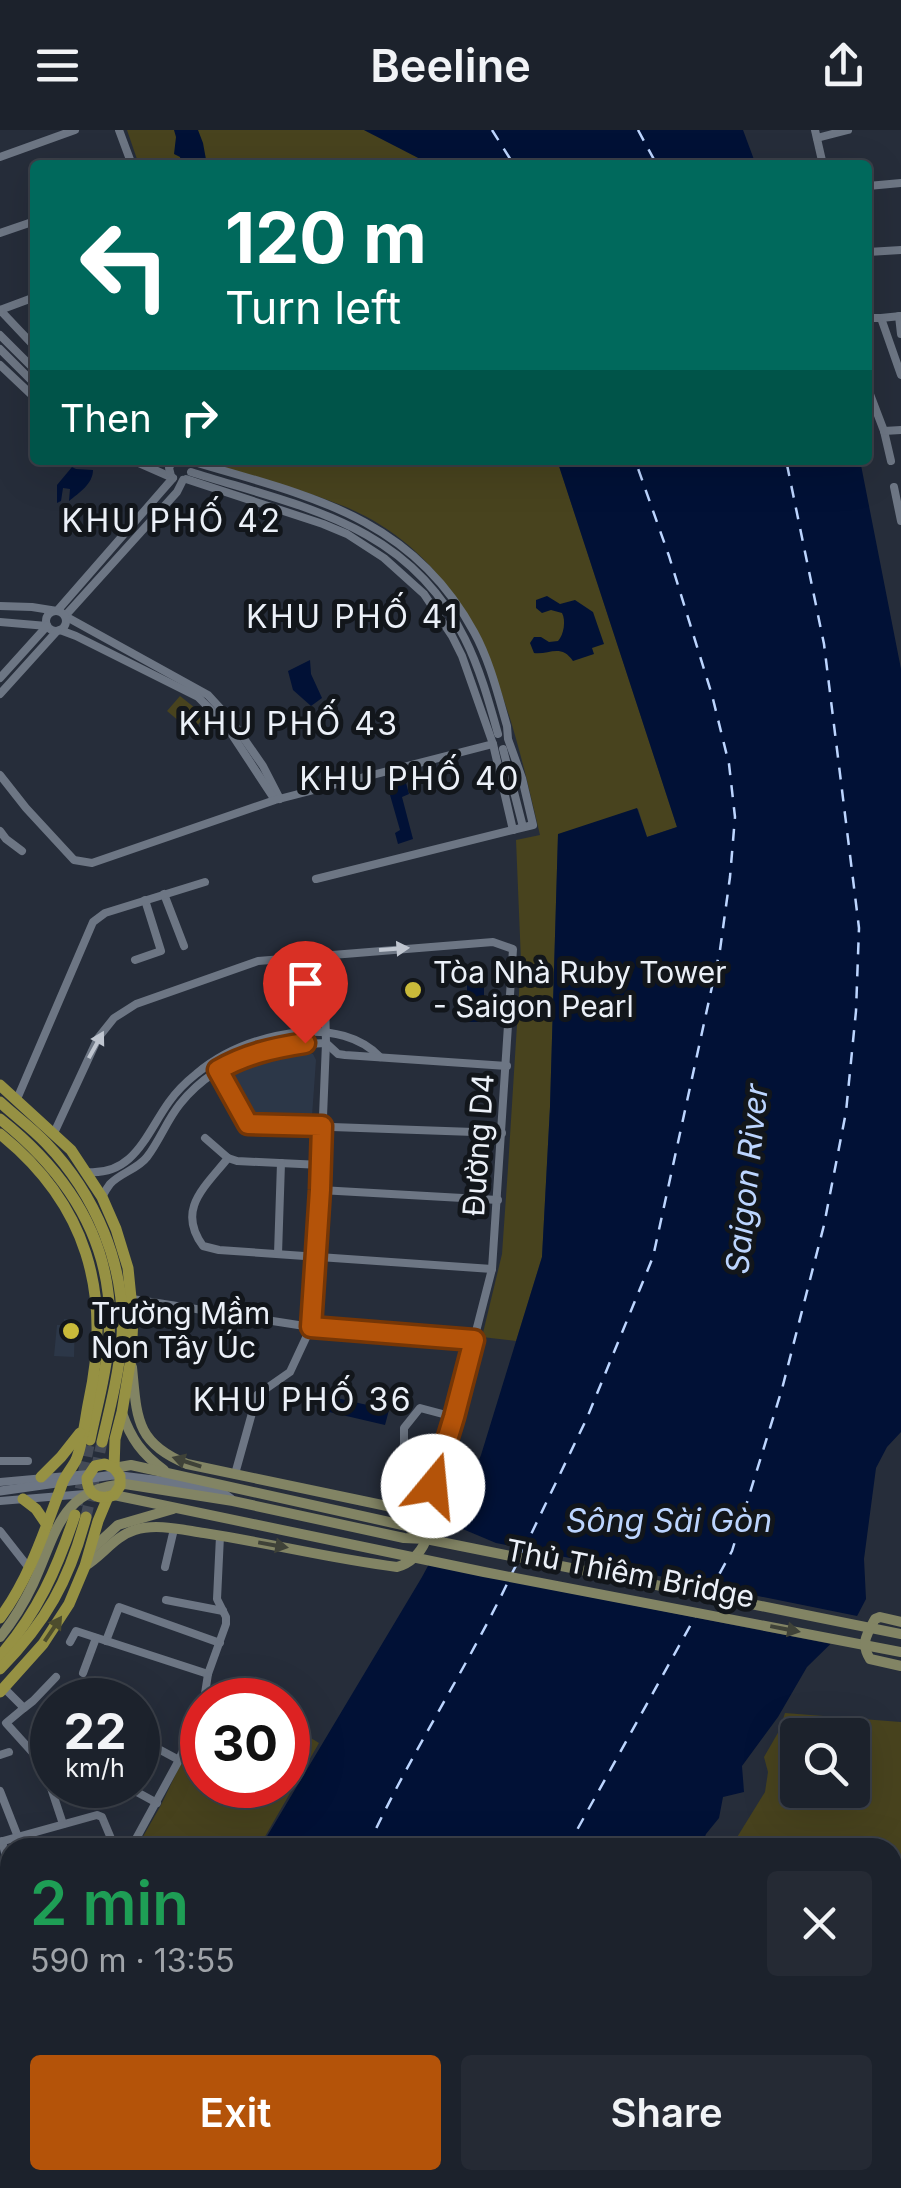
<!DOCTYPE html>
<meta charset="utf-8">
<style>
body{margin:0;font-family:Inter,sans-serif;background:#252a34;color:#f1f3f6;height:100vh;display:flex;flex-direction:column;font-size:38px;white-space:nowrap}
*{box-sizing:border-box;margin:0}
p{font-size:32px;color:#a0a4a9}
.icon{flex:none;width:55px;height:55px;fill:none;stroke:currentColor;stroke-width:2;stroke-linecap:round;stroke-linejoin:round}
.map{position:relative;flex:1;overflow:hidden}
.details{position:absolute;left:0px;top:1708px;width:902px;height:352px;display:flex;flex-direction:column;background:#1c222c;border-radius:30px 30px 0 0;box-shadow:0 10px 40px #0002,0 0 0 2px #3a3f48}
.details>*{flex:none}
.hud{position:absolute;left:30px;top:30px;width:842px;height:305px;border-radius:10px;box-shadow:0 10px 40px #0002,0 0 0 2px #3a3f48;background:#00695c;color:#fff;overflow:hidden}
.controls{position:absolute;left:780px;top:1588px;display:grid;gap:20px}
.controls a{display:grid;place-items:center;width:90px;height:90px;border-radius:10px;background:#1c222c;box-shadow:0 10px 40px #0002,0 0 0 2px #3a3f48;font-size:50px}
.speed{position:absolute;left:30px;top:1548px;display:flex;gap:20px;font-size:50px;font-weight:700;text-align:center}
.speed>*{display:grid;place-content:center;width:130px;height:130px;border-radius:50%;background:#1c222c;box-shadow:0 10px 40px #0002,0 0 0 2px #3a3f48;line-height:1}
.speed small{font-size:25px;font-weight:400}
.speed .limit{border:15px solid #d22;background:#fff;color:#111}
.pin{position:absolute;display:grid;place-items:center;width:85px;height:85px;color:#fff;margin:-102px -42px;border-radius:50% 50% 50% 0;rotate:-45deg;box-shadow:0 0 10px #0007}
.pin .icon{rotate:45deg}
.me{position:absolute;width:110px;margin:-55px;rotate:17deg;stroke-linejoin:round;filter:drop-shadow(0 0 8px #0008)}
.turn{display:flex;align-items:center;gap:35px;height:210px;padding:0 30px;font-size:45px}
.turn .icon{width:130px;height:130px;stroke-width:2.5}
.turn b{display:block;font-size:70px;line-height:85px}
.then{display:flex;align-items:center;height:95px;padding:0 30px;background:#0003;gap:20px;font-size:38px}
.round{display:grid;place-items:center;flex:none;width:105px;height:105px;border-radius:10px;background:#252a34}
.summary{display:flex;align-items:center;justify-content:space-between;height:170px;padding:0 30px}
h1{font-size:60px;font-weight:600;line-height:75px;color:#1e9e55}
.action{display:flex;gap:20px;margin-top:auto;padding:20px 30px}
.action a{flex:1;height:115px;border-radius:10px;background:#b45309;color:#fff;font-size:40px;font-weight:600;line-height:115px;text-align:center}
.action a+a{background:#252a34;color:#f1f3f6}
header{display:flex;justify-content:space-between;align-items:center;height:130px;padding:0 30px;background:#1c222c;font-size:45px;font-weight:600}
.map>svg:first-child{display:block}
.built{fill:#2c3748}
.green{fill:#48431e;fill-rule:evenodd}
.water{fill:#011136}
.pier{fill:#262d3a}
.lines{fill:none;stroke-linecap:round;stroke-linejoin:round}
.ferry{stroke:#bcd5ff;stroke-width:2.5;stroke-dasharray:12 10;stroke-linecap:butt}
.primary-tunnel{stroke:#444a56;stroke-width:11;stroke-dasharray:11 5.5;stroke-linecap:butt}
.minor{stroke:#6d7684;stroke-width:8}
.tertiary{stroke:#6d7684;stroke-width:9}
.secondary{stroke:#828464;stroke-width:10}
.primary{stroke:#969143;stroke-width:11}
.rail{stroke:#bec4cd;stroke-width:2.5;stroke-dasharray:18 18;stroke-linecap:butt}
.oneway{fill:#bfc5cf}
.oneway2{fill:#3f4238}
.oneway3{fill:#4d4d2d}
.route-casing{stroke:#753606;stroke-width:25}
.route{stroke:#b45309;stroke-width:18}
.poi-dot{fill:#c9ba3a;stroke:#12161b;stroke-width:4}
.labels{text-anchor:middle;stroke-width:10;stroke-linejoin:round;paint-order:stroke}
.poi-label{font-size:30px;fill:#ebf0f8;stroke:#12161b;text-anchor:start}
.street-label{font-size:30px;fill:#ebf0f8;stroke:#12161b}
.neighbourhood-label{font-size:32px;letter-spacing:2.5px;fill:#ebf0f8;stroke:#12161b}
.water-label{font-size:32px;font-style:italic;fill:#bcd5ff;stroke:#12161b}
</style>
<header><svg class="icon" aria-label="menu" viewBox="0 0 24 24"><path d="M4 6h16M4 12h16M4 18h16"/></svg>Beeline<svg class="icon" aria-label="share" viewBox="0 0 24 24"><path d="M12 15V3M7 8l5-5 5 5M5 13v7h14v-7"/></svg></header>
<div class="map">
<svg width="901" height="2058" viewBox="0 0 901 2058">
<rect width="100%" height="100%" fill="#262d3a"/>
<g class="built">
<path d="M301,921L313,924L316,930L312,986L303,990L260,986L248,980L234,953L236,937L255,929Z"/>
<path d="M64,1189L75,1190L74,1227L54,1226L57,1195H64Z"/>
</g>
<g class="green">
<path d="M127,0H364L432,35H139Z"/>
<path d="M200,330H557L677,697L647,707L638,679L558,705L550,977L542,1127L516,1211L482,1207L502,1124L508,1038L521,831L516,710L540,705C510,578 480,434 346,377C299,358 248,345 200,330Z"/>
<path d="M180,566L205,586L192,602L167,581Z"/>
<path d="M785,1583L901,1592V1729L893,1748L892,1718L731,1717L765,1662L768,1642L764,1627L779,1601ZM798,1605H852V1660H798Z"/>
<path d="M202,1589V1655H288V1594L319,1613L259,1717H137L161,1675Z"/>
</g>
<g class="water">
<path d="M174,0H198L203,13L207,35H182L180,27L174,24L176,7Z"/>
<path d="M364,0H743L756,35H432Z"/>
<path d="M557,330H860L901,539V1302L887,1317L876,1338L864,1429L866,1469L855,1490L807,1537L778,1587L742,1636L744,1662L723,1667L719,1688L706,1704L701,1717L260,1718L422,1447L457,1382L481,1325L542,1127L550,977L558,704L637,678L647,707L677,697Z"/>
<path d="M72,337L76,339L93,340C93,354 79,363 69,371L70,359L63,358L61,371L57,373V355Z"/>
<path d="M547,466L560,474L575,470L593,482L604,514L592,518L594,524L573,531C561,513 549,525 534,523L530,513L534,507H541L549,512L558,511C564,505 566,490 562,483L551,480L542,483L536,478V470Z"/>
<path d="M310,530L311,544L322,568L311,576L293,560L288,541Z"/>
<path d="M406,653L409,664L402,667L413,709L398,714L395,703L400,700L388,658Z"/>
<rect x="467" y="842" width="17" height="50"/>
<path d="M328,1266L389,1280L385,1295L325,1281Z"/>
<path d="M0,1846L5,1858L10,1857V1939L0,1942Z"/>
<path d="M158,2050H561L560,2058H160Z"/>
</g>
<path class="pier" d="M446,1392L496,1413L862,1487L836,1515L423,1434Z"/>
<g class="lines">
<g class="ferry">
<path d="M492,0L514,35"/>
<path d="M638,0L657,35"/>
<path d="M522,1423L587,1288L653,1127L720,820L730,747L735,687L729,634L712,565L669,426L635,330"/>
<path d="M511,1445L519,1430"/>
<path d="M709,1463L732,1421L782,1259L824,1095L846,982L856,881L859,798L824,514L786,330"/>
<path d="M367,1718C409,1626 464,1543 508,1452"/>
<path d="M567,1718L695,1487"/>
<path d="M287,2058V2050"/>
<path d="M459,2058L460,2050"/>
</g>
<g class="primary-tunnel">
<path d="M77,1375L90,1310"/>
<path d="M86,1387L102,1312"/>
</g>
<g class="minor">
<path d="M119,0L132,35"/>
<path d="M815,0L823,35"/>
<path d="M817,8L848,0"/>
<path d="M0,27L75,0"/>
<path d="M868,56L901,53"/>
<path d="M0,103L35,91"/>
<path d="M868,122L901,120"/>
<path d="M0,180L35,217"/>
<path d="M0,180L35,167"/>
<path d="M899,186L901,204"/>
<path d="M868,188H881L901,245"/>
<path d="M881,188L901,186"/>
<path d="M0,205L35,240"/>
<path d="M0,219L35,254"/>
<path d="M0,235L35,268"/>
<path d="M868,259L884,301L891,331"/>
<path d="M884,301L901,300"/>
<path d="M132,330L173,348"/>
<path d="M187,330C305,365 411,385 474,502C490,531 498,565 507,596L508,609L522,648L533,695L316,749"/>
<path d="M191,342C302,377 409,394 465,509C480,539 489,572 498,604"/>
<path d="M171,346L169,338L173,330"/>
<path d="M186,349L323,394L347,404L384,428L424,464L452,506L462,526L493,614L513,700"/>
<path d="M183,350L177,362L65,486L208,565L231,590L263,636L280,669"/>
<path d="M894,357L901,391"/>
<path d="M0,476L32,477L57,481L173,348"/>
<circle cx="56" cy="491" r="10"/>
<path d="M0,492L47,496"/>
<path d="M60,500L76,506L198,567L225,594L273,667"/>
<path d="M0,548L47,496"/>
<path d="M0,564L57,501"/>
<path d="M503,619L523,697"/>
<path d="M0,645L26,678L74,730L92,733L275,670L493,614"/>
<path d="M0,701L6,709L22,721"/>
<path d="M164,764L184,816"/>
<path d="M135,830L161,821L145,770"/>
<path d="M217,940L248,994L502,1003"/>
<path d="M17,969L93,792L105,783L205,752"/>
<path d="M54,1003L98,908L114,888L136,874L258,831L493,812L513,819L492,1139L454,1287L426,1378L415,1384"/>
<path d="M205,1008L228,1028L237,1031L321,1035"/>
<path d="M228,1028C205,1057 176,1079 203,1116L219,1120L492,1139"/>
<path d="M87,1042C134,1046 146,1004 169,972C176,962 186,952 196,944C227,918 262,906 302,902C330,900 360,906 380,927"/>
<path d="M320,1060L498,1070"/>
<path d="M102,1067C104,1063 107,1058 110,1054C120,1043 138,1039 147,1027C160,1010 167,990 180,974C216,929 271,914 326,913L338,924L345,925L507,936"/>
<path d="M278,1124L281,1033"/>
<path d="M132,1169L311,1197L474,1211"/>
<path d="M322,1198L326,1205L344,1207L351,1200"/>
<path d="M0,1331H28"/>
<path d="M440,1335L404,1319V1298L420,1278L454,1287"/>
<path d="M235,1344L257,1265L290,1242L311,1197L320,1060L326,913L324,825"/>
<path d="M0,1352L89,1344"/>
<path d="M0,1371L85,1364"/>
<path d="M0,1401L29,1438"/>
<path d="M165,1437L174,1399"/>
<path d="M166,1470L223,1481"/>
<path d="M106,1511L119,1477L220,1513"/>
<path d="M70,1512L76,1501L208,1544"/>
<path d="M83,1543L96,1508"/>
<path d="M4,1558L24,1578L6,1593L43,1634L63,1694"/>
<path d="M204,1570L208,1544L226,1494V1487L217,1469L220,1406"/>
<path d="M24,1578L33,1571L56,1547"/>
<path d="M138,1608L179,1630"/>
<path d="M0,1625L9,1622"/>
<path d="M124,1655L157,1673"/>
<path d="M0,1661L18,1707"/>
<path d="M2,1711L10,1742"/>
<path d="M0,1712L97,1685L102,1687L115,1718"/>
<path d="M131,1718L179,1630L202,1574"/>
<path d="M892,1785L901,1765"/>
<path d="M0,1821L10,1818"/>
<path d="M892,1843L901,1845"/>
<path d="M0,1952L10,1948"/>
</g>
<path class="tertiary" d="M0,1361L113,1345L170,1352L224,1364L231,1369"/>
<g class="secondary">
<path d="M122,1283C131,1309 142,1324 164,1340"/>
<path d="M114,1338L131,1335L407,1396L425,1409"/>
<path d="M114,1365L484,1442L901,1522"/>
<path d="M92,1419L118,1395L173,1379"/>
<path d="M85,1436C102,1426 115,1406 135,1400C156,1393 183,1400 204,1403C269,1413 332,1429 397,1437C411,1433 420,1424 426,1410C424,1394 420,1386 406,1380L187,1334C135,1313 137,1287 132,1237"/>
<path d="M901,1492L880,1487L875,1489C867,1504 860,1513 870,1529L901,1536"/>
<path d="M0,1507C13,1491 24,1473 33,1454C56,1405 60,1358 125,1354L233,1371L404,1408L426,1409L901,1504"/>
</g>
<g class="primary">
<path d="M0,955L71,1020L102,1067L116,1099L128,1138L133,1188L131,1228L122,1282L115,1309L114,1338L120,1346V1356L114,1365L108,1367L98,1391L85,1436L69,1474L43,1514L0,1562"/>
<path d="M0,972C15,986 32,998 46,1013C95,1064 126,1135 122,1207C119,1243 110,1278 102,1312"/>
<path d="M0,989C73,1047 119,1122 108,1218C105,1249 96,1280 90,1310"/>
<path d="M0,1004C87,1074 112,1163 89,1270C85,1289 83,1313 76,1330C71,1340 64,1346 61,1357C44,1402 29,1449 0,1488"/>
<path d="M41,1347L61,1327L80,1303"/>
<path d="M108,1367C95,1369 87,1362 87,1348L95,1336L105,1334L114,1338"/>
<path d="M23,1369L36,1379L47,1395"/>
<path d="M0,1526C38,1482 57,1439 75,1385"/>
<path d="M0,1539C46,1492 69,1451 86,1387"/>
</g>
<g class="rail">
<path d="M0,1926L10,1941"/>
<path d="M58,2050L61,2058"/>
</g>
</g>
<defs><path id="oneway-solid" d="M-6-.8H1V-3.2L6.5 0L1 3.2V.8H-6Z" transform="scale(2.5)"/></defs>
<g class="oneway">
<use href="#oneway-solid" transform="translate(394 819) rotate(-4)"/>
<use href="#oneway-solid" transform="translate(96 915) rotate(-61)"/>
</g>
<g class="oneway2">
<use href="#oneway-solid" transform="translate(187 1332) rotate(-162)"/>
<use href="#oneway-solid" transform="translate(273 1415) rotate(10)"/>
<use href="#oneway-solid" transform="translate(785 1499) rotate(11)"/>
</g>
<use class="oneway3" href="#oneway-solid" transform="translate(53 1499) rotate(-56)"/>
<g class="lines">
<g class="route-casing">
<path id="route" d="M305,913C273,918 246,924 218,940L248,994L322,996L320,1060L311,1197L474,1210L454,1287L433,1356"/>
</g>
<use href="#route" class="route"/>
</g>
<g class="poi-dot">
<circle cx="413" cy="860" r="10"/>
<circle cx="71" cy="1201" r="10"/>
</g>
<g class="labels">
<g class="poi-label">
<text x="433" y="853">Tòa Nhà Ruby Tower<tspan x="433" dy="34">- Saigon Pearl</tspan></text>
<text x="91" y="1194">Trường Mầm<tspan x="91" dy="34">Non Tây Úc</tspan></text>
</g>
<g class="street-label">
<text transform="translate(479 1015) rotate(-86)" y="10">Đường D4</text>
<text transform="translate(630 1444) rotate(11)" y="10">Thủ Thiêm Bridge</text>
</g>
<g class="neighbourhood-label">
<text x="172" y="402">KHU PHỐ 42</text>
<text x="353" y="498">KHU PHỐ 41</text>
<text x="289" y="605">KHU PHỐ 43</text>
<text x="410" y="660">KHU PHỐ 40</text>
<text x="303" y="1281">KHU PHỐ 36</text>
</g>
<g class="water-label">
<text transform="translate(747 1049) rotate(-84)" y="11">Saigon River</text>
<text x="669" y="1402">Sông Sài Gòn</text>
</g>
</g>
</svg>
<div class="controls">
<a><svg class="icon" aria-label="search" viewBox="0 0 24 24"><circle cx="10" cy="10" r="6"/><path d="M15 15l6 6"/></svg></a>
</div>
<div class="speed"><div>22<small>km/h</small></div><div class="limit">30</div></div>
<div class="pin" style="left:305px;top:913px;background:#d93025"><svg class="icon" aria-label="arrive" viewBox="0 0 24 24"><path d="M6 21V4h12l-3 4 3 4H6"/></svg></div>
<svg class="me" style="left:433px;top:1356px" viewBox="-20 -20 40 40"><circle r="19" fill="#fff"/><path d="M0-13L10 11 0 6-10 11z" fill="#b45309"/></svg>
<div class="hud">
<div class="turn"><svg class="icon" aria-label="left" viewBox="0 0 24 24"><path d="M17 20v-9H6M10 6l-5 5 5 5"/></svg><div><b>120 m</b>Turn left</div></div>
<div class="then">Then<svg class="icon" aria-label="right" viewBox="0 0 24 24"><path d="M7 20v-9h11M14 6l5 5-5 5"/></svg></div>
</div>
<section class="details">
<div class="summary"><div><h1>2 min</h1><p>590 m · 13:55</p></div><a class="round"><svg class="icon" aria-label="close" viewBox="0 0 24 24"><path d="M6 6l12 12M18 6L6 18"/></svg></a></div>
<div class="action"><a>Exit</a><a>Share</a></div>
</section>
</div>
